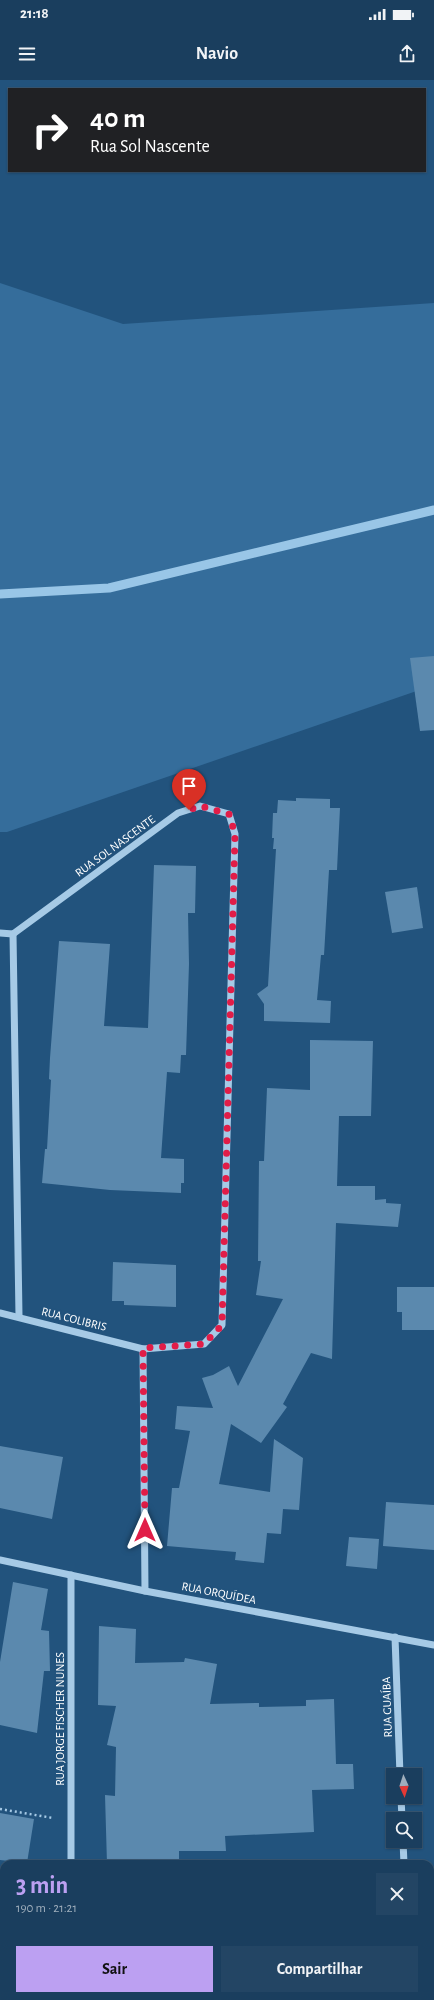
<!DOCTYPE html>
<html lang="pt">
<meta charset="utf-8">
<style>
body{margin:0;font-family:"Alegreya Sans",sans-serif;background:#234564;color:#f1f3f6;height:100vh;display:flex;flex-direction:column;font-size:15px;white-space:nowrap}
*{box-sizing:border-box;margin:0}
p{font-size:13px;color:#9faebc}
.icon{flex:none;width:22px;height:22px;fill:none;stroke:currentColor;stroke-width:2;stroke-linecap:round;stroke-linejoin:round}
.map{position:relative;flex:1;overflow:hidden}
.side{position:absolute;left:0px;top:1780px;width:434px;height:140px;display:flex;flex-direction:column;background:#1a3e5e;border-radius:12px 12px 0 0;box-shadow:0 1px 3px #0004,0 0 0 1px #385773}
.side>*{flex:none}
.banner{position:absolute;left:8px;top:8px;width:418px;height:84px;border-radius:0px;box-shadow:0 1px 3px #0004,0 0 0 1px #385773;background:#202124;color:#fff;overflow:hidden}
.needle{width:26px;rotate:177deg}
.controls{position:absolute;left:386px;top:1688px;display:grid;gap:8px}
.controls a{display:grid;place-items:center;width:36px;height:36px;border-radius:0px;background:#1a3e5e;box-shadow:0 1px 3px #0004,0 0 0 1px #385773;font-size:20px}
.pin{position:absolute;display:grid;place-items:center;width:34px;height:34px;color:#fff;margin:-41px -17px;border-radius:50% 50% 50% 0;rotate:-45deg;box-shadow:0 0 4px #0007}
.pin .icon{rotate:45deg}
.me{position:absolute;width:44px;margin:-22px;rotate:0deg;stroke-linejoin:round;filter:drop-shadow(0 0 3px #0008)}
.turn{display:flex;align-items:center;gap:14px;height:84px;padding:0 16px;font-size:18px}
.turn .icon{width:52px;height:52px;stroke-width:2.5}
.turn b{display:block;font-size:28px;line-height:34px}
.round{display:grid;place-items:center;flex:none;width:42px;height:42px;border-radius:0px;background:#234564}
.head{display:flex;align-items:center;justify-content:space-between;height:68px;padding:0 16px}
h1{font-size:24px;font-weight:700;line-height:30px;color:#bca0f2}
.cta{display:flex;gap:8px;margin-top:auto;padding:8px 16px}
.cta a{flex:1;height:46px;border-radius:0px;background:#bca0f2;color:#111;font-size:16px;font-weight:700;line-height:46px;text-align:center}
.cta a+a{background:#234564;color:#f1f3f6}
.status{display:flex;justify-content:space-between;align-items:center;height:28px;padding:0 20px;background:#1a3e5e;direction:ltr}
.status svg{height:11px;fill:currentColor}
header{display:flex;justify-content:space-between;align-items:center;height:52px;padding:0 16px;background:#1a3e5e;font-size:18px;font-weight:700}
.map>svg:first-child{display:block}
.green{fill:#356d9b}
.lines{fill:none;stroke-linecap:round;stroke-linejoin:round}
.stream{stroke:#99c6e7;stroke-width:9}
.building{fill:#5b89ae}
.path{stroke:#a6cae6;stroke-width:2.5;stroke-dasharray:2 3;stroke-linecap:butt}
.minor{stroke:#a6cae6;stroke-width:7}
.route{stroke:#e11d48;stroke-width:7;stroke-dasharray:0 12.6}
.labels{text-anchor:middle;stroke-width:3.5;stroke-linejoin:round;paint-order:stroke}
.street-label{font-size:12px;fill:#fff;stroke:#22537d}
</style>
<div class="status"><b>21:18</b><svg viewBox="0 0 49 12"><path d="M0 12V9h3v3zM5 12V6h3v6zM10 12V3h3v9zM15 12V0h3v12zM26 1h20v11H26zM47 4h2v5h-2z"/></svg></div>
<header><svg class="icon" aria-label="menu" viewBox="0 0 24 24"><path d="M4 6h16M4 12h16M4 18h16"/></svg>Navio<svg class="icon" aria-label="share" viewBox="0 0 24 24"><path d="M12 15V3M7 8l5-5 5 5M5 13v7h14v-7"/></svg></header>
<div class="map">
<svg width="434" height="1920" viewBox="0 0 434 1920">
<rect width="100%" height="100%" fill="#22537d"/>
<path class="green" d="M0,203L123,244L434,223V605L7,752H0Z"/>
<g class="lines">
<path class="stream" d="M0,514L109,508L434,430"/>
</g>
<g class="building">
<path d="M434,576V650L420,651L410,578Z"/>
<path d="M296,718L330,719V728H340L337,790H329L324,875H321L317,920L331,921L330,943L264,941V924L257,914L268,906L276,769H273L274,758H272L273,733H277L278,720L296,721Z"/>
<path d="M154,785L196,786L195,833H188L189,884L186,975H181L180,993L167,992L161,1078L184,1079V1103H181V1113L110,1110L42,1103L45,1069H47L51,1000L49,999L50,978L59,861L110,864L104,946L148,948Z"/>
<path d="M417,807L423,848L392,853L385,812Z"/>
<path d="M310,960L373,961L371,1036H339L337,1106H375V1120L386,1119V1123L401,1124L398,1147L336,1143L332,1279L311,1273L283,1324L287,1327L261,1363L231,1344L219,1404L270,1412L274,1359L303,1378L299,1430L283,1429L281,1454L267,1453L264,1483L235,1480L236,1472L167,1466L172,1408H179L190,1351L175,1349L177,1326L213,1328L202,1298L213,1295L229,1286L238,1306L283,1219L256,1215L261,1181H258L259,1081H264L267,1008L310,1010Z"/>
<path d="M113,1182L176,1185V1227L124,1225V1221H112Z"/>
<path d="M397,1207H434V1250H402V1232H397Z"/>
<path d="M0,1366L63,1377L52,1439L0,1428Z"/>
<path d="M386,1422L434,1425V1470L383,1466Z"/>
<path d="M349,1457L379,1459L377,1489L346,1486Z"/>
<path d="M13,1502L48,1509L41,1550L49,1551L50,1591H44L37,1653L0,1645V1582Z"/>
<path d="M99,1546L136,1549L135,1583L184,1582L185,1578L217,1584L210,1624L259,1623V1627L306,1626V1620L334,1619L336,1684H353L354,1709L312,1710L314,1752L225,1756L226,1771H179V1784H107L105,1715L115,1716L116,1667L107,1665L116,1626L98,1625Z"/>
<path d="M0,1733L34,1739L27,1783L0,1780Z"/>
</g>
<g class="lines">
<path class="path" d="M0,1729L53,1738"/>
<g class="minor">
<path d="M0,853L13,854L178,733L200,726L229,734L235,754L222,1245L204,1264L143,1269L0,1233"/>
<path d="M13,854L19,1236"/>
<path d="M143,1269L145,1511"/>
<path d="M0,1480L145,1511L434,1565"/>
<path d="M71,1495V1784"/>
<path d="M395,1557L400,1695"/>
<path d="M401,1717L402,1739"/>
<path d="M403,1761L404,1784"/>
<path d="M430,1906L434,1907"/>
<path d="M73,1916V1920"/>
<path d="M409,1916V1920"/>
</g>
</g>
<g class="lines">
<path class="route" d="M145,1450L143,1268L204,1264L222,1245L235,754L229,734L200,726L189,730"/>
</g>
<g class="labels">
<g class="street-label">
<text transform="translate(115 766) rotate(-36)" y="4">RUA SOL NASCENTE</text>
<text transform="translate(74 1239) rotate(14)" y="4">RUA COLIBRIS</text>
<text transform="translate(219 1513) rotate(11)" y="4">RUA ORQUÍDEA</text>
<text transform="translate(387 1627) rotate(-92)" y="4">RUA GUAÍBA</text>
<text transform="translate(60 1639) rotate(-90)" y="4">RUA JORGE FISCHER NUNES</text>
</g>
</g>
</svg>
<div class="controls">
<a><svg class="needle" viewBox="-14 -14 28 28"><path d="M0-13l5 13h-10z" fill="#e53935"/><path d="M0 13l5-13h-10z" fill="#9faebc"/></svg></a>
<a><svg class="icon" aria-label="search" viewBox="0 0 24 24"><circle cx="10" cy="10" r="6"/><path d="M15 15l6 6"/></svg></a>
</div>
<div class="pin" style="left:189px;top:730px;background:#d93025"><svg class="icon" aria-label="arrive" viewBox="0 0 24 24"><path d="M6 21V4h12l-3 4 3 4H6"/></svg></div>
<svg class="me" style="left:145px;top:1450px" viewBox="-20 -20 40 40"><path d="M0-17L14 15 0 8-14 15z" fill="#e11d48" stroke="#fff" stroke-width="4"/></svg>
<div class="banner">
<div class="turn"><svg class="icon" aria-label="right" viewBox="0 0 24 24"><path d="M7 20v-9h11M14 6l5 5-5 5"/></svg><div><b>40 m</b>Rua Sol Nascente</div></div>
</div>
<section class="side">
<div class="head"><div><h1>3 min</h1><p>190 m · 21:21</p></div><a class="round"><svg class="icon" aria-label="close" viewBox="0 0 24 24"><path d="M6 6l12 12M18 6L6 18"/></svg></a></div>
<div class="cta"><a>Sair</a><a>Compartilhar</a></div>
</section>
</div>
